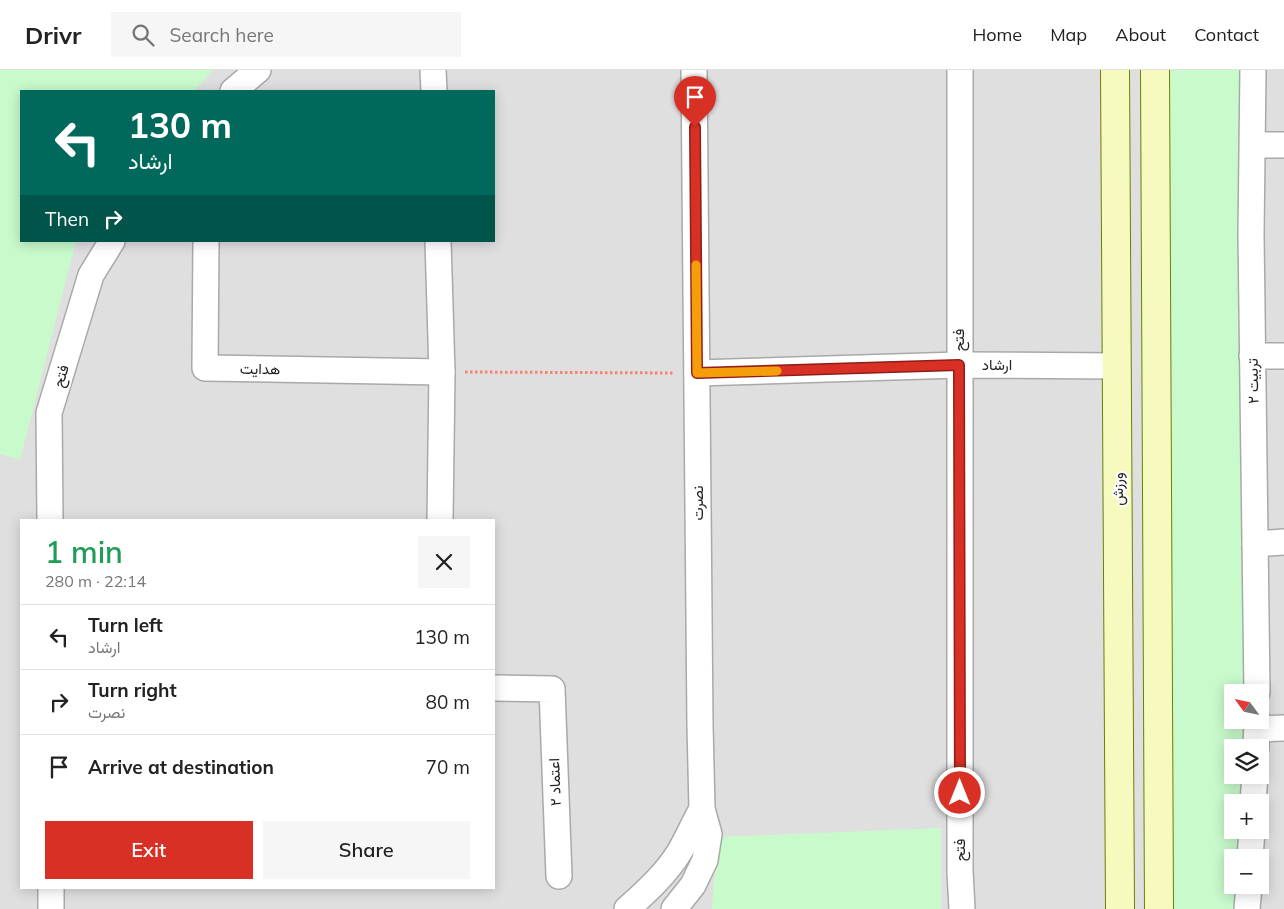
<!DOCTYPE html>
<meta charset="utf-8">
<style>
body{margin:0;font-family:Mulish,Vazirmatn,sans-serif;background:#f6f6f6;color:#222;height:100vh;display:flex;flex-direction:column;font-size:19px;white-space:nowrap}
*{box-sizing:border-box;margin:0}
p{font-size:16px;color:#767676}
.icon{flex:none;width:28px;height:28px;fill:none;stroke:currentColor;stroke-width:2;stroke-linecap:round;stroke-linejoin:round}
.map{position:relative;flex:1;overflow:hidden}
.details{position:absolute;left:20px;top:449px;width:475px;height:370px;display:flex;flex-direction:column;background:#fff;border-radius:0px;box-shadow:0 2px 12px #0003}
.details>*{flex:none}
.top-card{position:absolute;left:20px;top:20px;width:475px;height:152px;border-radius:0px;box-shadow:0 2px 12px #0003;background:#00695c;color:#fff;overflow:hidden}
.needle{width:32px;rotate:303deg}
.fabs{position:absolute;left:1224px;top:614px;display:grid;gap:10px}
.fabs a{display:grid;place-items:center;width:45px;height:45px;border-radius:0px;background:#fff;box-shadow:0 2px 12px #0003;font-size:25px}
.pin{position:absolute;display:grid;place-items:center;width:42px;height:42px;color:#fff;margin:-51px -21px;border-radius:50% 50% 50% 0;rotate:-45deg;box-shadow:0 0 5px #0007}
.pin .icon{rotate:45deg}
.me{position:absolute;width:55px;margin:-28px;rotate:0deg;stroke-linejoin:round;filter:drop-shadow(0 0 4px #0008)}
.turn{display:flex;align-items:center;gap:18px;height:105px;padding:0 25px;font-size:22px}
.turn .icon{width:65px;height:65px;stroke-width:2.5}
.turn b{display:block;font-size:35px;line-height:42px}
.then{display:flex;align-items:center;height:48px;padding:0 25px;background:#0003;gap:10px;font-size:19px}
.round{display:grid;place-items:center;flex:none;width:52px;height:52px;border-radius:0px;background:#f6f6f6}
.overview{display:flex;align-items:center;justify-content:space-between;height:85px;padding:0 25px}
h1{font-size:30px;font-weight:600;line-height:38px;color:#1e9e55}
.action{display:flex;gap:10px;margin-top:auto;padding:10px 25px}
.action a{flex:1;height:58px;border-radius:0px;background:#d93025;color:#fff;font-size:20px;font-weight:600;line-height:58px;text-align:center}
.action a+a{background:#f6f6f6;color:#222}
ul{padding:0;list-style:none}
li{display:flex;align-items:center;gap:15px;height:65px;padding:0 25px;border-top:1px solid #e0e0e0}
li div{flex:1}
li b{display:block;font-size:19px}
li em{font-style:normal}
header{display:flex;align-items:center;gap:30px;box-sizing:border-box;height:70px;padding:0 25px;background:#fff;border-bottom:1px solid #e0e0e0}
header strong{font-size:24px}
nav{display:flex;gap:28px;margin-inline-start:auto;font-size:18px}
.search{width:350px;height:45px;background:#f6f6f6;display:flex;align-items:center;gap:12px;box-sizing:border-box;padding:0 18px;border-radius:0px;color:#767676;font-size:19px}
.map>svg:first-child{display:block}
.residential{fill:#e0dfdf;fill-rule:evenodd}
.park{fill:#c8facc}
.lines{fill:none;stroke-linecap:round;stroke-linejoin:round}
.street-casing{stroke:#a9a9a9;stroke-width:28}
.secondary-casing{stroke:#707d05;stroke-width:30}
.path{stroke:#fa8072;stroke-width:3;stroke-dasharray:2.5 2.5;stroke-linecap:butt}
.street{stroke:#fff;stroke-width:25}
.secondary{stroke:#f7fabf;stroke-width:28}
.route-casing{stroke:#8d1f18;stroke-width:12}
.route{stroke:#d93025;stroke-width:9}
.slow{stroke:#f59e0b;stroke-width:9}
.labels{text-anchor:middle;stroke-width:4;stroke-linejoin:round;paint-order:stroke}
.street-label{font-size:15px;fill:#222;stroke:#fff}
</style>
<header>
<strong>Drivr</strong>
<div class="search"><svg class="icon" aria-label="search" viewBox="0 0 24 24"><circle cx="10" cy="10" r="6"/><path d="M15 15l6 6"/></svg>Search here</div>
<nav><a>Home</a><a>Map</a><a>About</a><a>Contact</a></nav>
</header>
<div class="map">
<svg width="1284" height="839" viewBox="0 0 1284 839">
<rect width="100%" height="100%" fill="#f2efe9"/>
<path class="residential" d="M0,0H1284V839H0ZM21,21H494V171H21ZM21,450H494V818H21ZM1232,622H1260V650H1232ZM1232,678H1260V705H1232ZM1232,732H1260V760H1232ZM1232,788H1260V815H1232Z"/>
<g class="park">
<path d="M0,0H213L194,21H21V171H76L20,390L0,384Z"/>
<path d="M1158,0H1253L1248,622H1232V650H1248V677L1232,678V705H1248V732H1232V760H1247V787L1232,788V815H1247V839H1159Z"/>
<path d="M941,758V839H712L717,767Z"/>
</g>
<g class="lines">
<g class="street-casing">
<g id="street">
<path d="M433,0L434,21"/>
<path d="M960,0V801L962,839"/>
<path d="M1253,0L1251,164L1257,622"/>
<path d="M233,21L258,0"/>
<path d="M1253,75H1284"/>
<path d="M206,171L205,298L442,302"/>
<path d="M438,171L442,302L440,450"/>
<path d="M1252,286H1284"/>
<path d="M697,303L959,295L1117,296"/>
<path d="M50,450L49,343L91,205L112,171"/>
<path d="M1255,474L1284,472"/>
<path d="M494,618L552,619L559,806"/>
<path d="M1258,659L1284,658"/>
<path d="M1256,678L1257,650"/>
<path d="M1253,732L1255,705"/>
<path d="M1250,788L1252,760"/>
<path d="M51,818V839"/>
<path d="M627,839C646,822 667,803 680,781C688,767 694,753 702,739"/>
<path d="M674,839L693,815L705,790L709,764L702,739L700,655L694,0"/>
<path d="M1247,839L1249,815"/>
</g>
</g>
<g class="secondary-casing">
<g id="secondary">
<path d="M1115,0L1120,839"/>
<path d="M1155,0L1159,839"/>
</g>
</g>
<path class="path" d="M465,302L674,303"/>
<use href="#street" class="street"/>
<use href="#secondary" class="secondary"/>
</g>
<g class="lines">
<g class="route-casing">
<path id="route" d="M695,57L697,303L959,295L960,723"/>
</g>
<use href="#route" class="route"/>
<path class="slow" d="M696,195L697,303L777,301"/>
</g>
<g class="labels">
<g class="street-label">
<text transform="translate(959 270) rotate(-90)" y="5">فتح</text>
<text x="997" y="300">ارشاد</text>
<text transform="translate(260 299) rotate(1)" y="5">هدایت</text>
<text transform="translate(61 306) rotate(-73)" y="5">فتح</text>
<text transform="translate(1253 311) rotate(-91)" y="5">تربیت ۲</text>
<text transform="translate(1118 419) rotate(-90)" y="5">ورزش</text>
<text transform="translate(698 433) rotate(-90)" y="5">نصرت</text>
<text transform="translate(555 712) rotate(-92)" y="5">اعتماد ۲</text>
<text transform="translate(960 780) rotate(-90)" y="5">فتح</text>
</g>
</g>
</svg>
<div class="fabs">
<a><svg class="needle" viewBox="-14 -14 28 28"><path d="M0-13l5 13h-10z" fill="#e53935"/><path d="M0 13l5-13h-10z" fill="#767676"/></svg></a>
<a><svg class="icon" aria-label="layers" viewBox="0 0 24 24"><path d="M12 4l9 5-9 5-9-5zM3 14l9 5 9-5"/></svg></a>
<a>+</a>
<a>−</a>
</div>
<div class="pin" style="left:695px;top:57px;background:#d93025"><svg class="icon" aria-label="arrive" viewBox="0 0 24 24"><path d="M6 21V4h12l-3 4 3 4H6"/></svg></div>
<svg class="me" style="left:960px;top:723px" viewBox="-20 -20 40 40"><circle r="17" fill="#d93025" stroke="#fff" stroke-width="3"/><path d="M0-11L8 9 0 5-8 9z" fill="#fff"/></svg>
<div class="top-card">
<div class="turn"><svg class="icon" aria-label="left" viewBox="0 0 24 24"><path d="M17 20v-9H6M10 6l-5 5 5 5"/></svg><div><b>130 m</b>ارشاد</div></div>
<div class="then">Then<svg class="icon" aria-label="right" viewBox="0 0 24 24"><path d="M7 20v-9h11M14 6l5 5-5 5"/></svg></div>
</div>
<section class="details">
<div class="overview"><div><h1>1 min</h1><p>280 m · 22:14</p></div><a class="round"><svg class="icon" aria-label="close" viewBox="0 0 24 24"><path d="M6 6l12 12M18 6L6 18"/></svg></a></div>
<ul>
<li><svg class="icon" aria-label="left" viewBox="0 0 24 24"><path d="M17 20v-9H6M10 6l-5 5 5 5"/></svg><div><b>Turn left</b><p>ارشاد</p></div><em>130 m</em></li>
<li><svg class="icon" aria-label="right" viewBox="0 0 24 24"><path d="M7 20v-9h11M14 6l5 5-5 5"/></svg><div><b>Turn right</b><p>نصرت</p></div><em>80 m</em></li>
<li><svg class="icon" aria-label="arrive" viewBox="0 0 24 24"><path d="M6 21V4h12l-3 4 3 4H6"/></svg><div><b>Arrive at destination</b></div><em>70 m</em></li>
</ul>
<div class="action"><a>Exit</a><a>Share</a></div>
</section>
</div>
